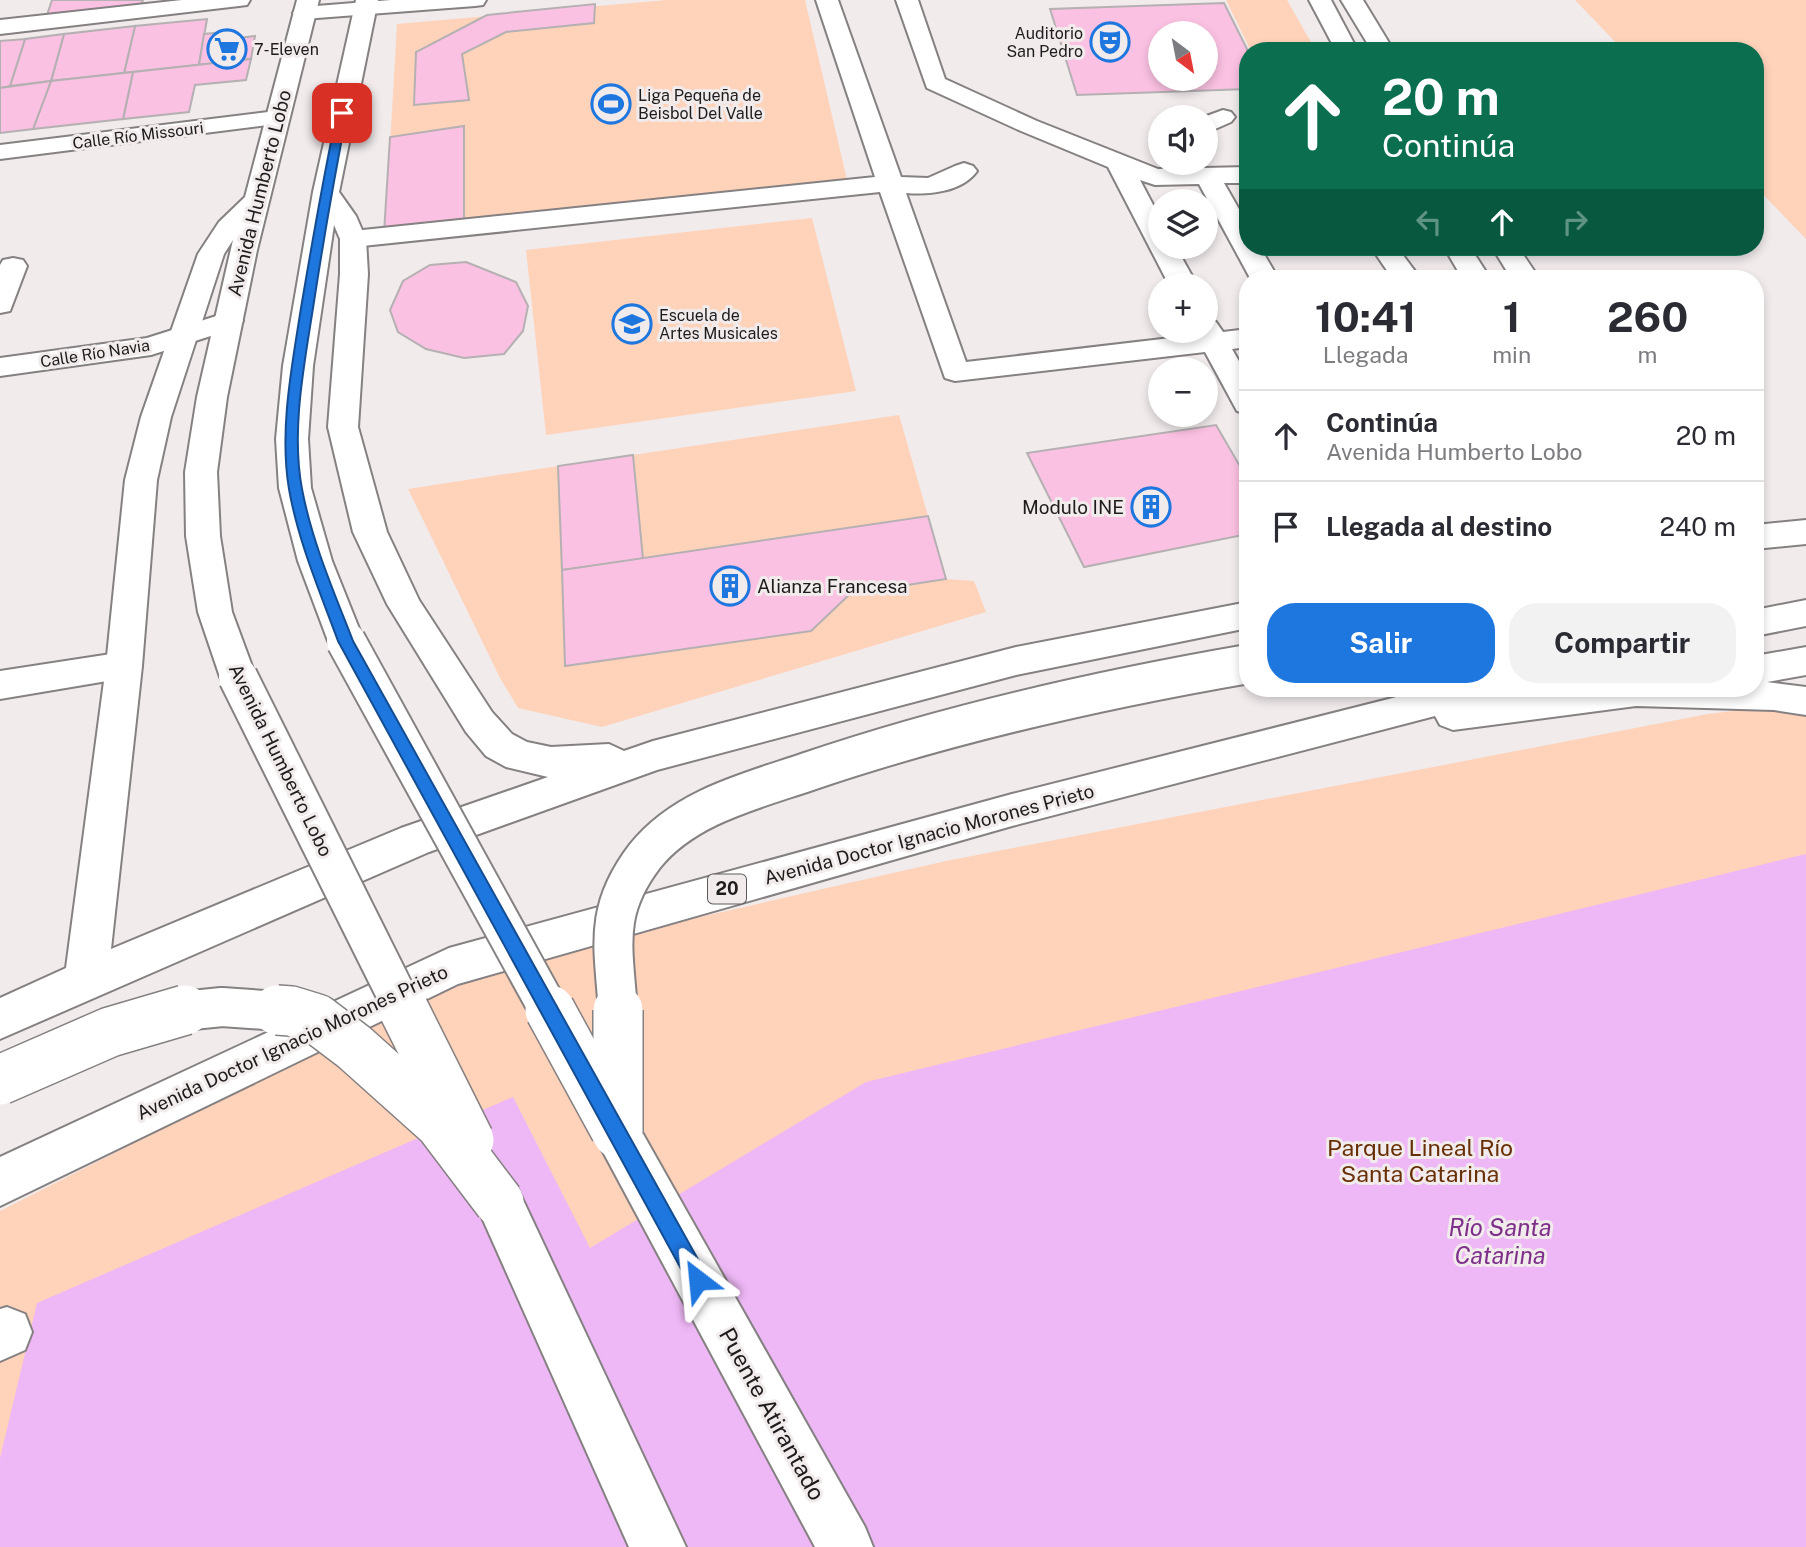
<!DOCTYPE html>
<html lang="es">
<meta charset="utf-8">
<style>
body{margin:0;font-family:"Public Sans",sans-serif;background:#f2f2f3;color:#2b2b33;height:100vh;display:flex;flex-direction:column;font-size:26px;white-space:nowrap}
*{box-sizing:border-box;margin:0}
p{font-size:23px;color:#7c7c81}
.icon{flex:none;width:38px;height:38px;fill:none;stroke:currentColor;stroke-width:2;stroke-linecap:round;stroke-linejoin:round}
.map{position:relative;flex:1;overflow:hidden}
.details{position:absolute;left:1239px;top:270px;width:525px;height:427px;display:flex;flex-direction:column;background:#fff;border-radius:28px;box-shadow:0 4px 10px #0003}
.details>*{flex:none}
.hud{position:absolute;left:1239px;top:42px;width:525px;height:214px;border-radius:28px;box-shadow:0 4px 10px #0003;background:#0b6e4f;color:#fff;overflow:hidden}
.needle{width:46px;rotate:148deg}
.fabs{position:absolute;left:1148px;top:21px;display:grid;gap:14px}
.fabs a{display:grid;place-items:center;width:70px;height:70px;border-radius:50%;background:#fff;box-shadow:0 4px 10px #0003;font-size:35px}
.pin{position:absolute;display:grid;place-items:center;width:60px;height:60px;color:#fff;margin:-30px;border-radius:14px;box-shadow:0 4px 10px #0006}
.me{position:absolute;width:77px;margin:-38px;rotate:331deg;stroke-linejoin:round;filter:drop-shadow(0 0 5px #0008)}
.turn{display:flex;align-items:center;gap:24px;height:147px;padding:0 28px;font-size:32px}
.turn .icon{width:91px;height:91px;stroke-width:2.5}
.turn b{display:block;font-size:49px;line-height:60px}
.lanes{display:flex;align-items:center;height:66px;padding:0 28px;background:#0003;justify-content:center;gap:35px;direction:ltr}
.lanes .off{opacity:.35}
.eta{display:flex;justify-content:space-evenly;align-items:center;height:119px;text-align:center}
.eta b{font-size:42px;font-weight:700;line-height:49px}
.action{display:flex;gap:14px;margin-top:auto;padding:14px 28px}
.action a{flex:1;height:80px;border-radius:28px;background:#1e76df;color:#fff;font-size:28px;font-weight:700;line-height:80px;text-align:center}
.action a+a{background:#f2f2f3;color:#2b2b33}
ul{padding:0;list-style:none}
li{display:flex;align-items:center;gap:21px;height:91px;padding:0 28px;border-top:2px solid #e1e1e2}
li div{flex:1}
li b{display:block;font-size:26px}
li em{font-style:normal}
.map>svg:first-child{display:block}
.green{fill:#ffd2ba}
.water{fill:#eeb7f6}
.building{fill:#fbc1e2;stroke:#b5b0b2;stroke-width:2;fill-rule:evenodd}
.lines{fill:none;stroke-linecap:round;stroke-linejoin:round}
.minor-casing{stroke:#858081;stroke-width:4}
.major-casing{stroke:#858081;stroke-width:4}
.minor{fill:#fff;fill-rule:evenodd}
.major{fill:#fff;fill-rule:evenodd}
.major-bridge-far1-casing{stroke:#858081;stroke-width:42;stroke-linecap:butt}
.major-bridge-casing{stroke:#858081;stroke-width:52;stroke-linecap:butt}
.major-bridge-far1{stroke:#fff;stroke-width:38}
.major-bridge{stroke:#fff;stroke-width:49}
.route{fill:#1e76df;stroke:#144d91;stroke-width:2}
.labels{text-anchor:middle;stroke-width:6;stroke-linejoin:round;paint-order:stroke}
.far-poi-label{font-size:16px;fill:#1d1b1b;stroke:#f1ebec;text-anchor:start}
.far-street-label{font-size:16px;fill:#1d1b1b;stroke:#f1ebec}
.shield{fill:#f1ebec;stroke:#5d595a;stroke-width:2}
.shield-label{font-size:18px;font-weight:bold;fill:#1d1b1b}
.street-label{font-size:19px;fill:#1d1b1b;stroke:#f1ebec}
.poi-label{font-size:19px;fill:#1d1b1b;stroke:#f1ebec;text-anchor:end}
.near-park-label{font-size:23px;fill:#682f06;stroke:#f1ebec}
.near-street-label{font-size:23px;fill:#1d1b1b;stroke:#f1ebec}
.near-water-label{font-size:24px;font-style:italic;fill:#7e2f8a;stroke:#f1ebec}
</style>
<div class="map">
<svg width="1806" height="1547" viewBox="0 0 1806 1547">
<rect width="100%" height="100%" fill="#f1ebec"/>
<g class="green">
<path d="M666,0H805L848,184L385,233L397,24Z"/>
<path d="M1226,0H1287L1316,51H1251Z"/>
<path d="M1575,0H1806V239L1755,186V51H1624Z"/>
<path d="M812,218L856,391L546,435L526,250Z"/>
<path d="M899,415L928,516L643,559L633,455Z"/>
<path d="M558,466L562,570L850,594L946,579L974,581L986,612L602,727L518,708L500,678L408,489Z"/>
<path d="M1806,702V1547H0V1211L243,1088L445,991L568,947L946,861L1708,714Z"/>
</g>
<path class="water" d="M1806,854V1547H0V1458L37,1303L513,1097L590,1248L866,1082Z"/>
<g class="building">
<path d="M52,0H143L141,6L47,15Z"/>
<path d="M1224,3L1248,51V89L1077,95L1050,9ZM1160,33H1206V79H1160Z"/>
<path d="M595,4L594,23L506,32L462,54L469,100L414,105L416,52L487,15Z"/>
<path d="M207,19L199,65L124,73L135,26Z"/>
<path d="M135,26L124,73L51,81L64,34Z"/>
<path d="M224,32L223,40L255,36L251,59L199,65L204,34Z"/>
<path d="M64,34L51,81L10,86L25,39Z"/>
<path d="M25,39L10,86L0,88V41Z"/>
<path d="M251,59L246,80L195,85L189,112L123,119L133,72Z"/>
<path d="M133,72L123,119L33,129L51,81Z"/>
<path d="M51,81L33,129L0,133V88Z"/>
<path d="M464,126V225L384,233L390,137Z"/>
<path d="M466,262L516,282L528,306L523,331L504,354L464,358L426,349L398,332L390,310L403,281L430,265Z"/>
<path d="M1216,425L1248,480V534L1084,567L1027,453Z"/>
<path d="M633,455L643,559L562,570L558,466Z"/>
<path d="M928,516L946,579L850,594L811,631L565,666L562,570Z"/>
</g>
<g class="lines">
<g class="minor-casing">
<g id="minor">
<path d="M182,0H250L247,5L239,6L0,34V20Z"/>
<path d="M391,0H486L483,5L475,6L304,19L296,18L293,13L296,8L304,7Z"/>
<path d="M816,0H838L901,177L928,178L955,166L964,163L973,166L977,171C962,192 929,195 906,193L966,362L1196,335L1193,331H1206V319L1216,322L1223,332L1248,329V347L1232,349L1248,377V414L1237,411L1205,352L955,381L945,378L880,192L353,247L344,245L340,239L344,233L353,231L875,177Z"/>
<path d="M896,0H918L945,79L1037,121L1158,169L1248,167V183H1224L1248,225V247H1260L1278,278H1250L1199,184L1155,185L1140,180L1160,218V247H1176L1197,285H1169L1108,167L1021,131L927,88Z"/>
<path d="M1309,0H1331L1358,51H1336Z"/>
<path d="M1341,0H1363L1394,51H1372Z"/>
<path d="M1223,110L1231,112L1235,117L1231,122L1206,133L1204,117Z"/>
<path d="M276,111L284,113L288,118L284,123L0,159V145Z"/>
<path d="M1371,247H1397L1420,278H1392Z"/>
<path d="M1444,247H1470L1490,278H1462Z"/>
<path d="M1492,247H1518L1539,278H1511Z"/>
<path d="M13,258L23,260L27,266L10,311L0,313V265L3,260Z"/>
<path d="M229,312L239,315L243,321L239,327L151,355L0,376V358L147,338Z"/>
<path d="M124,652L137,656L142,666L137,676L0,699V671Z"/>
<path d="M7,1307L25,1314L32,1332L25,1350L0,1361V1309Z"/>
</g>
</g>
<g class="major-casing">
<g id="major">
<path d="M297,0H319L257,250L227,397L217,472L220,536L232,612L256,677L251,687L238,691L225,687L220,677L198,612L186,536L185,472L197,397L233,240L224,254L171,417L157,480L142,666L111,949L401,828L548,777L506,767L486,756L466,732L387,604L353,532L328,427L340,274V239L334,225L313,366L308,439L311,488L332,561L364,641L359,650L346,654L333,650L328,641L298,561L279,488L276,439L283,366L313,192L356,0H378L339,192L356,216L366,239L368,274L358,427L387,532L419,600L492,712L512,734L527,742L551,747L609,744L624,751L653,741L1016,647L1248,602V628L1016,675L657,770L429,852L0,1039V998L66,968L106,666L125,480L141,417L198,254L219,222L245,197Z"/>
<path d="M1806,520V544L1755,549V525Z"/>
<path d="M1806,600V626L1755,636V610Z"/>
<path d="M1806,647V675L1767,682L1806,687V715L1774,710L1636,706L1453,730L1440,725L1435,716L1012,826L458,984L0,1206V1157L449,948L1012,794L1432,688H1505L1502,694L1556,688H1755V656Z"/>
<path d="M618,1111L634,1118L865,1527L873,1547H815L602,1150L595,1134L602,1118Z"/>
<path d="M499,1178L516,1185L686,1547H629L475,1202L482,1185Z"/>
</g>
</g>
<use href="#minor" class="minor"/>
<use href="#major" class="major"/>
<g class="major-bridge-far1-casing">
<g id="major-bridge-far1">
<path d="M346,641L550,1012"/>
<path d="M238,677L405,1012"/>
<path d="M173,1012L222,1007L294,1012"/>
<path d="M618,1012C614,948 602,912 645,856C684,807 751,791 807,772C951,723 1098,690 1248,664"/>
</g>
</g>
<g class="major-bridge-casing">
<g id="major-bridge">
<path d="M277,1010L291,1011L317,1019L354,1047L440,1124L499,1202"/>
<path d="M404,1010L469,1140"/>
<path d="M550,1010L615,1129"/>
<path d="M618,1010V1134"/>
<path d="M0,1080L110,1032L185,1010"/>
</g>
</g>
<use href="#major-bridge-far1" class="major-bridge-far1"/>
<use href="#major-bridge" class="major-bridge"/>
</g>
<path class="route" d="M342,110L347,113C334,178 323,243 313,308C304,366 291,431 302,489C312,542 334,592 353,641L705,1272L708,1280L705,1287L698,1290L691,1287L338,641C320,592 298,541 289,489C279,430 292,366 301,308C312,243 323,178 337,113Z"/>
<defs>
<g id="theatre-ring" transform="scale(2.0125)"><circle r="9.5" fill="#f1ebec" stroke="#1e76df" stroke-width="1.5"/><path d="M-5-5.5Q0-4 5-5.5V0Q5 5 0 6Q-5 5-5 0ZM-3.3-2.5H-1v1.5H-3.3ZM1-2.5H3.3v1.5H1ZM-2.8 1Q0 5.5 2.8 1Z" fill="#1e76df"/></g>
<g id="supermarket-ring" transform="scale(2.0125)"><circle r="9.5" fill="#f1ebec" stroke="#1e76df" stroke-width="1.5"/><path d="M-6-5.5h2.5l.6 2H6L4.5 2H-2.5L-4.4-4H-6ZM-1.5 3.2a1.3 1.3 0 1 0 .1 0ZM3 3.2a1.3 1.3 0 1 0 .1 0Z" fill="#1e76df"/></g>
<g id="stadium-ring" transform="scale(2.0125)"><circle r="9.5" fill="#f1ebec" stroke="#1e76df" stroke-width="1.5"/><path d="M0-5a6.5 5 0 1 0 0 10a6.5 5 0 1 0 0-10ZM-3.5-1.8h7v3.6h-7Z" fill="#1e76df"/></g>
<g id="school-ring" transform="scale(2.0125)"><circle r="9.5" fill="#f1ebec" stroke="#1e76df" stroke-width="1.5"/><path d="M0-5L7-2L0 1L-7-2ZM-4 1L0 2.5L4 1V4Q0 6-4 4Z" fill="#1e76df"/></g>
<g id="building-ring" transform="scale(2.0125)"><circle r="9.5" fill="#f1ebec" stroke="#1e76df" stroke-width="1.5"/><path d="M-4-6H4V6H1V3H-1V6H-4ZM-2.5-4.3h1.7v1.8h-1.7ZM.8-4.3h1.7v1.8H.8ZM-2.5-1h1.7V.8h-1.7ZM.8-1h1.7V.8H.8Z" fill="#1e76df"/></g>
</defs>
<g fill-rule="evenodd">
<use href="#theatre-ring" x="1110" y="42"/>
<use href="#supermarket-ring" x="227" y="49"/>
<use href="#stadium-ring" x="611" y="104"/>
<use href="#school-ring" x="632" y="324"/>
<use href="#building-ring" x="1151" y="507"/>
<use href="#building-ring" x="730" y="586"/>
</g>
<g class="labels">
<g class="far-poi-label">
<text x="1083" y="39" text-anchor="end">Auditorio<tspan x="1083" dy="18">San Pedro</tspan></text>
<text x="254" y="55">7-Eleven</text>
<text x="638" y="101">Liga Pequeña de<tspan x="638" dy="18">Beisbol Del Valle</tspan></text>
<text x="659" y="321">Escuela de<tspan x="659" dy="18">Artes Musicales</tspan></text>
</g>
<g class="far-street-label">
<text transform="translate(138 135) rotate(-7)" y="6">Calle Río Missouri</text>
<text transform="translate(95 353) rotate(-9)" y="6">Calle Río Navia</text>
</g>
<rect class="shield" x="708" y="874.5" width="38" height="29" rx="5"/>
<g class="shield-label">
<text x="727" y="895">20</text>
</g>
<g class="street-label">
<text transform="translate(259 193) rotate(-76)" y="7">Avenida Humberto Lobo</text>
<text transform="translate(281 760) rotate(64)" y="7">Avenida Humberto Lobo</text>
<text transform="translate(929 834) rotate(-15)" y="7">Avenida Doctor Ignacio Morones Prieto</text>
<text transform="translate(292 1042) rotate(-25)" y="7">Avenida Doctor Ignacio Morones Prieto</text>
</g>
<g class="poi-label">
<text x="1124" y="514">Modulo INE</text>
<text x="757" y="593" text-anchor="start">Alianza Francesa</text>
</g>
<g class="near-park-label">
<text x="1420" y="1156">Parque Lineal Río<tspan x="1420" dy="26">Santa Catarina</tspan></text>
</g>
<g class="near-street-label">
<text transform="translate(772 1414) rotate(61)" y="8">Puente Atirantado</text>
</g>
<g class="near-water-label">
<text x="1500" y="1236">Río Santa<tspan x="1500" dy="28">Catarina</tspan></text>
</g>
</g>
</svg>
<div class="fabs">
<a><svg class="needle" viewBox="-14 -14 28 28"><path d="M0-13l5 13h-10z" fill="#e53935"/><path d="M0 13l5-13h-10z" fill="#7c7c81"/></svg></a>
<a><svg class="icon" aria-label="sound" viewBox="0 0 24 24"><path d="M4 9h4l5-4v14l-5-4H4zM17 9q2 3 0 6"/></svg></a>
<a><svg class="icon" aria-label="layers" viewBox="0 0 24 24"><path d="M12 4l9 5-9 5-9-5zM3 14l9 5 9-5"/></svg></a>
<a>+</a>
<a>−</a>
</div>
<div class="pin" style="left:342px;top:113px;background:#d93025"><svg class="icon" aria-label="arrive" viewBox="0 0 24 24"><path d="M6 21V4h12l-3 4 3 4H6"/></svg></div>
<svg class="me" style="left:698px;top:1280px" viewBox="-20 -20 40 40"><path d="M0-17L14 15 0 8-14 15z" fill="#1e76df" stroke="#fff" stroke-width="4"/></svg>
<div class="hud">
<div class="turn"><svg class="icon" aria-label="ahead" viewBox="0 0 24 24"><path d="M12 20V5M6 11l6-6 6 6"/></svg><div><b>20 m</b>Continúa</div></div>
<div class="lanes"><svg class="icon off" aria-label="left" viewBox="0 0 24 24"><path d="M17 20v-9H6M10 6l-5 5 5 5"/></svg><svg class="icon" aria-label="ahead" viewBox="0 0 24 24"><path d="M12 20V5M6 11l6-6 6 6"/></svg><svg class="icon off" aria-label="right" viewBox="0 0 24 24"><path d="M7 20v-9h11M14 6l5 5-5 5"/></svg></div>
</div>
<section class="details">
<div class="eta">
<div><b>10:41</b><p>Llegada</p></div>
<div><b>1</b><p>min</p></div>
<div><b>260</b><p>m</p></div>
</div>
<ul>
<li><svg class="icon" aria-label="ahead" viewBox="0 0 24 24"><path d="M12 20V5M6 11l6-6 6 6"/></svg><div><b>Continúa</b><p>Avenida Humberto Lobo</p></div><em>20 m</em></li>
<li><svg class="icon" aria-label="arrive" viewBox="0 0 24 24"><path d="M6 21V4h12l-3 4 3 4H6"/></svg><div><b>Llegada al destino</b></div><em>240 m</em></li>
</ul>
<div class="action"><a>Salir</a><a>Compartir</a></div>
</section>
</div>
